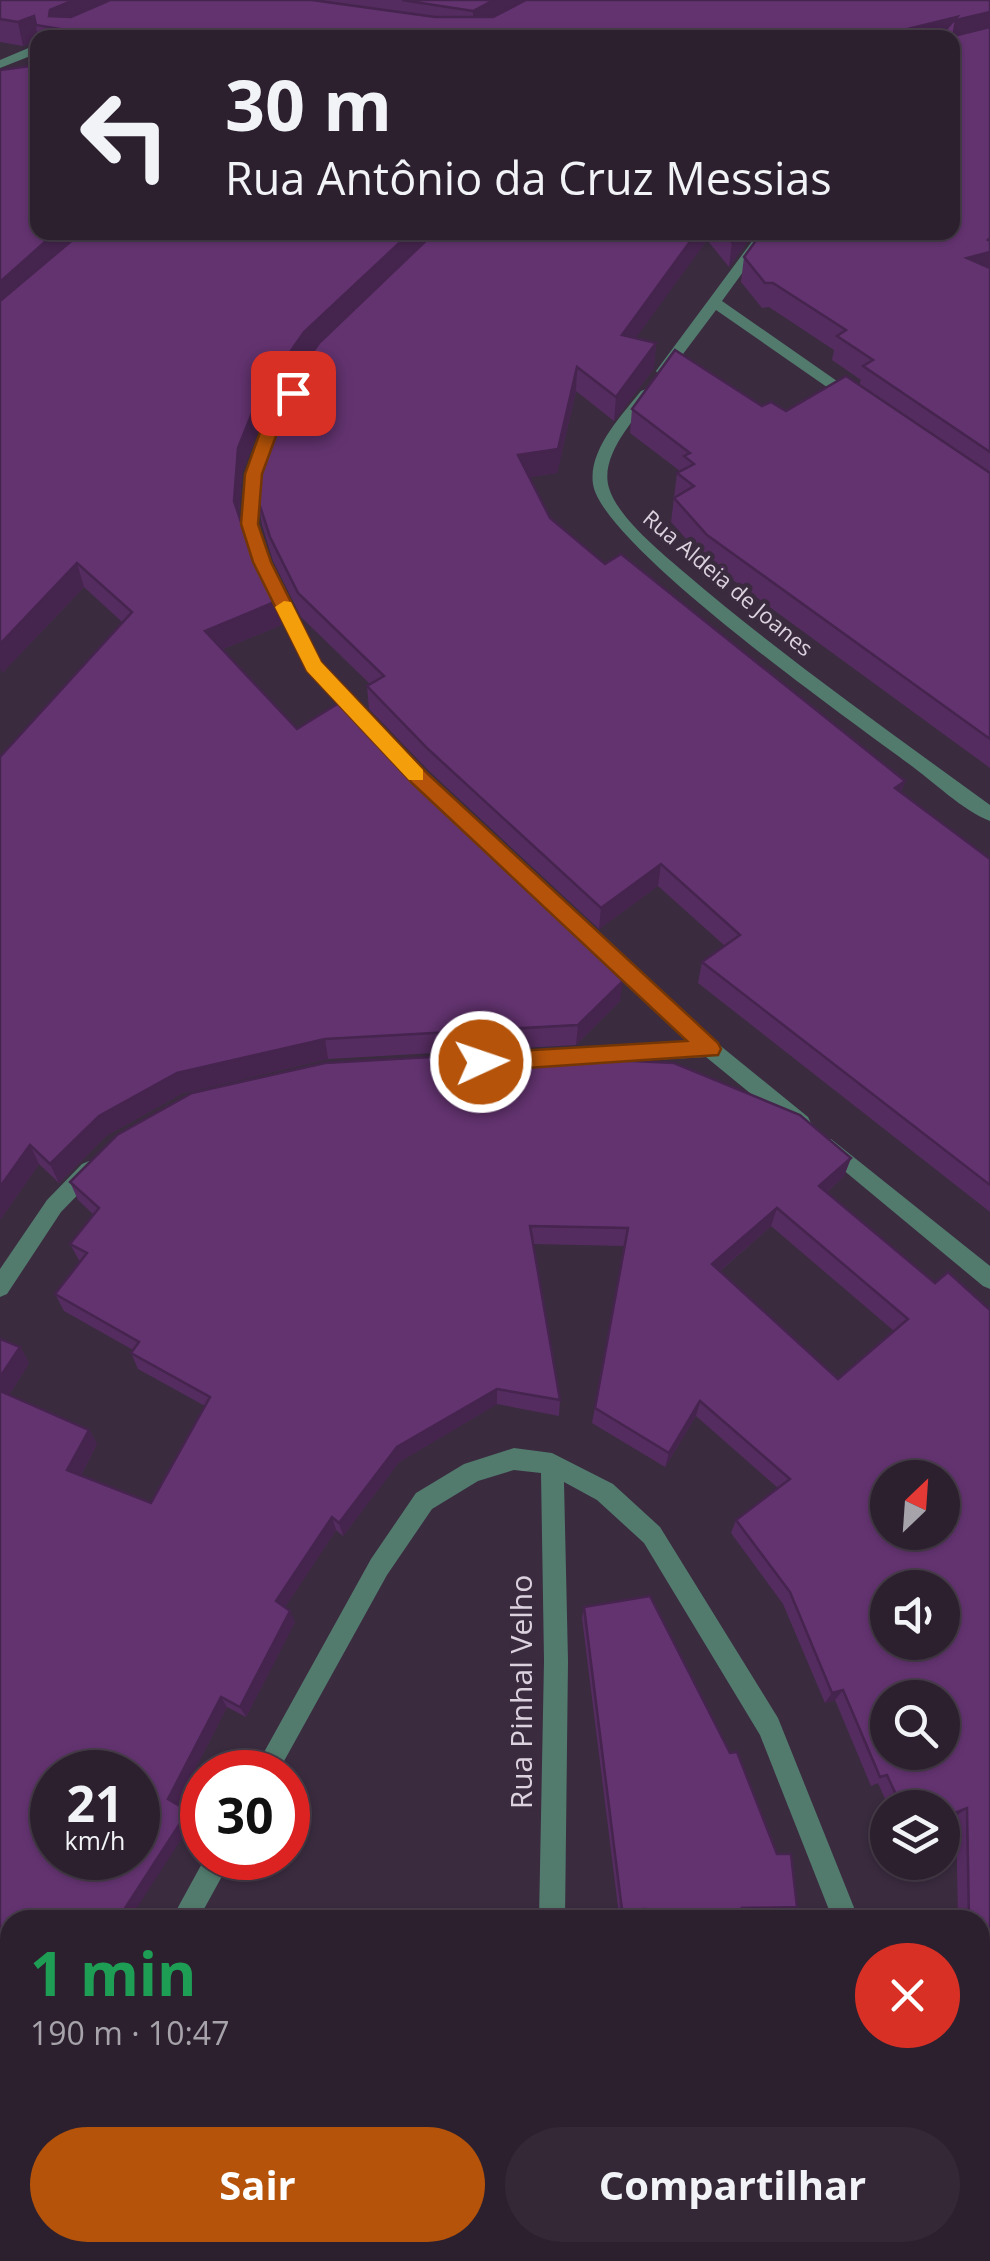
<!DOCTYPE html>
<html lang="pt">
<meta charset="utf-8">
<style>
body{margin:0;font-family:"Open Sans",sans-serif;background:#342837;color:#f1f3f6;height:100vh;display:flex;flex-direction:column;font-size:38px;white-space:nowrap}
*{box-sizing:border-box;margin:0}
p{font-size:32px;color:#a6a3aa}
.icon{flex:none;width:55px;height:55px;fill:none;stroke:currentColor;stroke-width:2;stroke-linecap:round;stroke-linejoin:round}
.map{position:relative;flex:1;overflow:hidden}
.side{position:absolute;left:0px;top:1910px;width:990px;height:352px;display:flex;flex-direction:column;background:#2c202f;border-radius:30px 30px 0 0;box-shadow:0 2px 8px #0004,0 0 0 2px #483e4b}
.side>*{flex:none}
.hud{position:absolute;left:30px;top:30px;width:930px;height:210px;border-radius:20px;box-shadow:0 2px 8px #0004,0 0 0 2px #483e4b;background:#2c202f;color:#f1f3f6;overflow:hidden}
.needle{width:65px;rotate:25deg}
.buttons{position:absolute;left:870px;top:1460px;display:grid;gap:20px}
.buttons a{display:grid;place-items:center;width:90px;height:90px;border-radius:50%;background:#2c202f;box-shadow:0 2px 8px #0004,0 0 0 2px #483e4b;font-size:50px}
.speed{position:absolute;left:30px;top:1750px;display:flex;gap:20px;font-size:50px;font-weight:700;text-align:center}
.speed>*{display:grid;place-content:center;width:130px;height:130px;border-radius:50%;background:#2c202f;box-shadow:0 2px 8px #0004,0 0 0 2px #483e4b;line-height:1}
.speed small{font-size:25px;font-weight:400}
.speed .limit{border:15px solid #d22;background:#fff;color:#111}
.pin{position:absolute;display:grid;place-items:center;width:85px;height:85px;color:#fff;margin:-42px;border-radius:20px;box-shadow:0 5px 15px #0006}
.me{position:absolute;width:110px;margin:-55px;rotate:87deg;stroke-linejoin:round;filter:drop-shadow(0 0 8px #0008)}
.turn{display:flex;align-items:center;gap:35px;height:210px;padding:0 30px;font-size:45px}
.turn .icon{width:130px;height:130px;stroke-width:2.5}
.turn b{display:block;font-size:70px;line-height:85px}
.round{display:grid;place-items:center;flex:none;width:105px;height:105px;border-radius:52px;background:#342837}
.summary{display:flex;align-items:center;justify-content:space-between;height:170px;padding:0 30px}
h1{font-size:60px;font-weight:700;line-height:75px;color:#1e9e55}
.cta{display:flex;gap:20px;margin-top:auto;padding:20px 30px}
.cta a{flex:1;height:115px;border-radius:60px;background:#b45309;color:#fff;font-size:40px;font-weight:700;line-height:115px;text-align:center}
.cta a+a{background:#342837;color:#f1f3f6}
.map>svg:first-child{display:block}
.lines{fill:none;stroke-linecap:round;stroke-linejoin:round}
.minor{fill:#527b6e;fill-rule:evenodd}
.wall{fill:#552c60;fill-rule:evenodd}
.shaded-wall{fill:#45244e}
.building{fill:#633370;stroke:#45244e;stroke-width:2.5;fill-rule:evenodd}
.route{fill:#b45309;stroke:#753606;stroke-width:2.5}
.slow{fill:#f59e0b}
.labels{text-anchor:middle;stroke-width:9;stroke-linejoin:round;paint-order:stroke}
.far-street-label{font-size:22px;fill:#dbd2de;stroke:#3a2b3f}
.near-street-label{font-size:30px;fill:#dbd2de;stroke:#3a2b3f}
</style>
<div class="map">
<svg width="990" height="2261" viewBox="0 0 990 2261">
<rect width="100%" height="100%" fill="#3a2b3f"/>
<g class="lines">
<g class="minor">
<path d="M38,44V53L0,68V60Z"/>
<path d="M759,232H772L722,301L857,395V401H847L716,310L668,374H658L656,371Z"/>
<path d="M646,389L653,394C636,418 599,455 609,488C618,518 662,553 685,573C782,656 887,730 990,805V821C962,810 934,782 909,764C851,721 602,545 593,484C588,450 622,415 641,391Z"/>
<path d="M271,421L278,426L261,474L258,525L270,562L320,663L370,716V724H358L305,666L254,562L242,525L245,474L264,426Z"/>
<path d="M561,903L568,905L717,1043L808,1117L811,1123L808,1129H794L706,1057L528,1067L521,1065L518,1059L521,1053L528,1051L690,1042L554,915L552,910L554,905Z"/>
<path d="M831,1139L990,1266V1289L983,1286L824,1154L821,1148L824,1142Z"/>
<path d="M89,1161L96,1164L99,1170L96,1176L61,1212L7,1294L0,1297V1269L47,1200L82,1164Z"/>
<path d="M514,1448L552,1453L613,1484L660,1527L778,1718L859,1920H833L760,1735L644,1543L597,1500L564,1482L568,1661L565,1920H539L544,1661L541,1473L514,1470L478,1481L432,1509L387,1575L278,1772H253L371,1559L416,1493L464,1464Z"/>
<path d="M205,1858H232L198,1920H171Z"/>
<path d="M10,2149V2184L0,2189V2154Z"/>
<path d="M980,2238L990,2244V2261H969L965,2252H980Z"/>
<path d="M496,2252H524L522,2261H494Z"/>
</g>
</g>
<g class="wall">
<path d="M0,0H990V768L704,559L671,522L677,473L680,471L630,433L632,409L762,406L786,411L859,385L861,380L832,360L834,350L769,307L762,308L741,282L744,257L952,38H38L23,46L0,42Z"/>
<path d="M38,232H754L729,267L707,240L635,338L656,343L654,368L614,421L576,391L557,473L530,477L550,518L605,564L905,781L901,793L990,859V1212L698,983L702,962L725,946L658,886L599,929L429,771L369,709L367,686L370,684L301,617L273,561L262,525L258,500L317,346L306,356L261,423L242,473L239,515L247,540L277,601L281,625L223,649L297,729L580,940L620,1001L576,1045L328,1059L183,1093L106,1136L59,1183L39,1164L0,1220L122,622L84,587L2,673Z"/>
<path d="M552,1058L851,1158L844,1176L827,1192L935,1283L990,1310V1936L980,1934V1920H958L956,1816L942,1821V1808H889L878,1783L871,1786L835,1700L825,1703L783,1604L731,1533L736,1520L778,1488L696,1416L665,1467L592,1423L625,1246L533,1244L560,1400L559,1416L497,1404L399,1462L343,1536L336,1530L285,1607L295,1622L246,1717L227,1707L177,1804L195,1818L0,2078V1339L20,1347L29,1363L9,1395L89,1430L97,1444L81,1475L151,1503L205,1406L138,1369L131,1353L133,1350L64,1311L55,1294L80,1262L70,1244L94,1215L78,1200L70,1182ZM771,1226L894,1331L838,1379L720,1271Z"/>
<path d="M584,1607L797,1907L790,1912L743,1913L744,1920H643V1914L619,1915L582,1618Z"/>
<path d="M980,2052L990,2054V2122L980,2096Z"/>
<path d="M630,2252H859L860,2261L907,2254L918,2257L919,2261H619Z"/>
</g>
<g class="shaded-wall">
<path d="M74,0H134L66,30L49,16L50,10Z"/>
<path d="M494,0H541L473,35V11Z"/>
<path d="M990,12V32L952,38H871L957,17Z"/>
<path d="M34,16L38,38V41L23,46L18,22Z"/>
<path d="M56,232H90L0,312V282Z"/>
<path d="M411,232H438L306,356L261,423L242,473L238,525L234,501L238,448L258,398L304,332Z"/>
<path d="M697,232H708L707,240L620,360L622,335Z"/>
<path d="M739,232H754L729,267L732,242Z"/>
<path d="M990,238V275L967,258Z"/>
<path d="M656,343L654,368L614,421L616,397Z"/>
<path d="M577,367L576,391L557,473L518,479V455Z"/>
<path d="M77,563L84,587L2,673L0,668V644Z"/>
<path d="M277,601L281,625L210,654L205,631Z"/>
<path d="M905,781L898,803L895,788Z"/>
<path d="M661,864L658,886L599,929L601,908Z"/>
<path d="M581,922L579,944L570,930Z"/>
<path d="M623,981L620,1001L576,1045L578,1025Z"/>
<path d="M325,1039L328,1059L183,1093L106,1136L59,1183L50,1164L99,1116L177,1073Z"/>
<path d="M30,1145L39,1164L0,1220V1187Z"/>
<path d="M851,1158L844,1176L813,1204L819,1186Z"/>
<path d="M777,1208L771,1226L708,1281L712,1264Z"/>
<path d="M20,1347L29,1363L4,1403L0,1398V1377Z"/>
<path d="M497,1389V1404L399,1462L343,1536L339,1523L397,1447Z"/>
<path d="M700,1401L696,1416L665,1467L669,1453Z"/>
<path d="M89,1430L97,1444L76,1484L67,1470Z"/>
<path d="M332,1517L336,1530L281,1613L276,1601Z"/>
<path d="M290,1611L295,1622L246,1717L240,1707Z"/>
<path d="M843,1690L835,1700L825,1703L832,1693Z"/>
<path d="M221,1697L227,1707L176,1806L168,1799Z"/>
<path d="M967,1808L956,1816L942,1821V1818Z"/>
<path d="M188,1811L195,1818L129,1920H116Z"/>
<path d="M10,2048V2065L0,2078V2061Z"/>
</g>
<g class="building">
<path d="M0,0H74L50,10L49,16L71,17L110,0H312L435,17H493L526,0H990V12L956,20L954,32L958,35L990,27V238L988,240L990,241V252L967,258L990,268V452L863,366L873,360L837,336L846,330L773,283H765L744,257L762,232H952V38H938L957,17L871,38H113L36,25L34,16L18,22L0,19Z"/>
<path d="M402,0H494L473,11Z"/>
<path d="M38,65V232H56L0,282V70Z"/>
<path d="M82,232H411L304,332L258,398L238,448L234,501L247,540L277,601L205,631L297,729L347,698L410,764L581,922L570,930L623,981L578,1025L325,1039L177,1073L99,1116L50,1164L30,1145L0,1187V757L132,612L77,563L0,644V301Z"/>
<path d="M435,232H697L622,335L656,343L616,397L577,367L558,449L518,455L550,518L605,564L621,554L905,781L895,788L990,859V1185L702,962L740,935L661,864L601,908L428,749L367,686L384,676L298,593L270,537L258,500L261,450L278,402L319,343Z"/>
<path d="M724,232H739L732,242Z"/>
<path d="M675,350L762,406L771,402L786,411L846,376L990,473V739L707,535L674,498L694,486L677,473L694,464L684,456L690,453L632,409Z"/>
<path d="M552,1050L545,1057L674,1063L800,1115L851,1158L819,1186L935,1283L948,1272L990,1310V1929L980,1927V1920H969L967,1808L942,1818V1808H902L887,1775L880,1777L843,1690L832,1693L790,1592L736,1520L790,1479L700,1401L669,1453L595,1408L628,1228L530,1226L560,1400L497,1389L397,1447L339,1523L332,1517L276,1601L290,1611L240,1707L221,1697L168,1799L188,1811L120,1916L116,1920H10V2048L0,2061V1391L89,1430L67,1470L151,1503L210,1397L131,1353L139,1342L55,1294L87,1253L70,1244L99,1208L70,1182L117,1135L192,1093L325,1063ZM777,1208L908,1319L838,1379L712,1264ZM888,1478H942V1532H888ZM888,1588H942V1642H888ZM888,1698H942V1752H888ZM52,1772H138V1858H52Z"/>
<path d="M0,1339L20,1347L0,1377Z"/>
<path d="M650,1596L730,1753L737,1752L777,1854H791L797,1907L742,1908L744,1920H648L646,1909L622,1910L584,1607Z"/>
<path d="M980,2052L990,2054V2088L980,2063Z"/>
<path d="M639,2252H859L860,2261H628Z"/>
<path d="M918,2257L919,2261H893Z"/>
</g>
<path class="route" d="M293,388L301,393L280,425L262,474L258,524L271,562L321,662L428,774L718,1043L721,1049L718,1055L481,1071L473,1069L470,1062L481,1053L687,1041L413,784L307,671L253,562L241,524L245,474L263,424L287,390Z"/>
<path class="slow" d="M284,601L291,602L321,662L423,770V780H409L307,671L275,607Z"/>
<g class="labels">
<g class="far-street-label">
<text transform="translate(728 583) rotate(40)" y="8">Rua Aldeia de Joanes</text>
</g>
<g class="near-street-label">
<text transform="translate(522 1692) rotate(-90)" y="10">Rua Pinhal Velho</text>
</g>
</g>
</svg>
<div class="buttons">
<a><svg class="needle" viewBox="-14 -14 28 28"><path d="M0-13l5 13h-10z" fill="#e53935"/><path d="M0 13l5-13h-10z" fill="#a6a3aa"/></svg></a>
<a><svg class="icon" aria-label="sound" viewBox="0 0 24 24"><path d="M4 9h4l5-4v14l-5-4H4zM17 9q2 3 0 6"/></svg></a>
<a><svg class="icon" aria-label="search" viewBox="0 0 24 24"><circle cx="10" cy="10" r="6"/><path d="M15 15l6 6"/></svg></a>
<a><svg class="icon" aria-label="layers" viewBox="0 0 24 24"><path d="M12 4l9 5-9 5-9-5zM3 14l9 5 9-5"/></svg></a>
</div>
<div class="speed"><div>21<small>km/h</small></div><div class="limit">30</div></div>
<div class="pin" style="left:293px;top:393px;background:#d93025"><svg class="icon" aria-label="arrive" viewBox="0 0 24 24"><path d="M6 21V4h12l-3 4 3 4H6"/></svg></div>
<svg class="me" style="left:481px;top:1062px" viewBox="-20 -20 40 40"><circle r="17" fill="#b45309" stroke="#fff" stroke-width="3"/><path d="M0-11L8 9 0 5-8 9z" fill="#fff"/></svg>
<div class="hud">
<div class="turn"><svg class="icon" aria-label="left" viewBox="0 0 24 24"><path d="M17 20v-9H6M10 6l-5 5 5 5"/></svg><div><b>30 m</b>Rua Antônio da Cruz Messias</div></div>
</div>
<section class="side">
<div class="summary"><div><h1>1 min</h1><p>190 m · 10:47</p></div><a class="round" style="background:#d93025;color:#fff"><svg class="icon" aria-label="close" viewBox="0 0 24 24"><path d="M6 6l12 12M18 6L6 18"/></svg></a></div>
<div class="cta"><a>Sair</a><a>Compartilhar</a></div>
</section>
</div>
